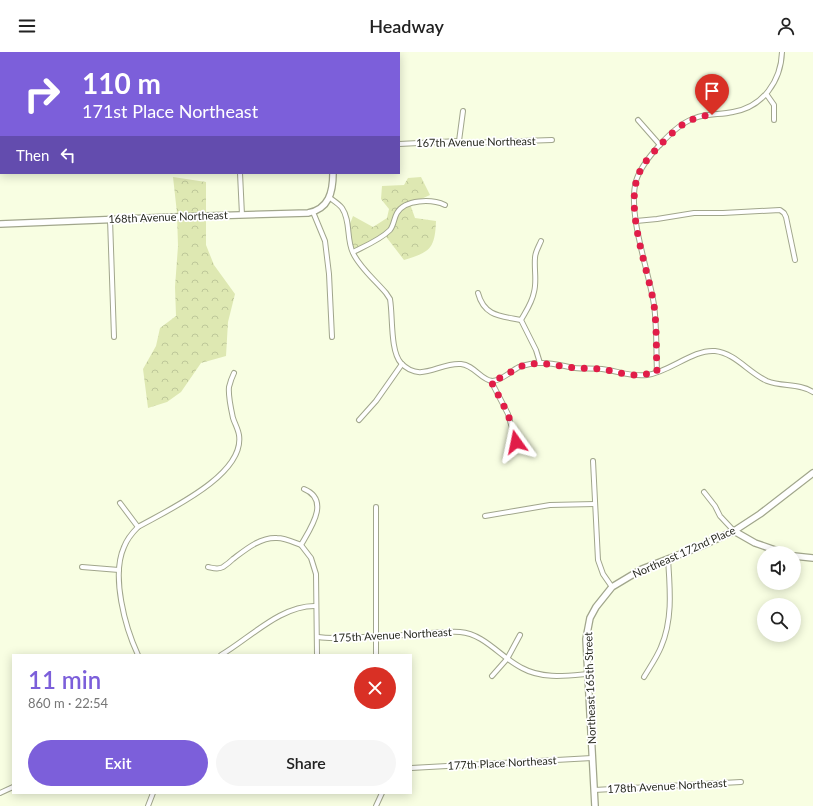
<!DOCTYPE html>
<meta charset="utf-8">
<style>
body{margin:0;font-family:Lato,sans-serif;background:#f6f6f6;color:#222;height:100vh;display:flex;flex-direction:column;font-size:15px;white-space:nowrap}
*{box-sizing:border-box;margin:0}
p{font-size:13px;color:#767676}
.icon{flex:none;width:22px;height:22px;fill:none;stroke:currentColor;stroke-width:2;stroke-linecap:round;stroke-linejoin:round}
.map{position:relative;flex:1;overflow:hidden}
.panel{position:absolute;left:12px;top:602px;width:400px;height:140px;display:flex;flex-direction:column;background:#fff;border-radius:0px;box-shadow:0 2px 10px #0003}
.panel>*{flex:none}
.top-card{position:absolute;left:0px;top:0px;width:400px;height:122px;box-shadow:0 2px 10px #0003;background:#7c5fda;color:#fff;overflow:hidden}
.tools{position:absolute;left:757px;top:494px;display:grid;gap:8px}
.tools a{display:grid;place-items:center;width:44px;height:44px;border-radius:50%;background:#fff;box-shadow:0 2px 10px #0003;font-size:20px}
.pin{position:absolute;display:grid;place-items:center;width:34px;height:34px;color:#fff;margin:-41px -17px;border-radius:50% 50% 50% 0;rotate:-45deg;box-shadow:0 0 4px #0007}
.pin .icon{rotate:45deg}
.me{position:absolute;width:44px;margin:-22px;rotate:348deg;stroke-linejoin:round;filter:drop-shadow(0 0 3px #0008)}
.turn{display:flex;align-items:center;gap:14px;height:84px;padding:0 16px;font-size:18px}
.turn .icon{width:52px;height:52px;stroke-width:2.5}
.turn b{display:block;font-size:28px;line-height:34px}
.then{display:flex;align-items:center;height:38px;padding:0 16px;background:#0003;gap:8px;font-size:15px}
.round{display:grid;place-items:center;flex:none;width:42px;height:42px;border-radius:21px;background:#f6f6f6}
.overview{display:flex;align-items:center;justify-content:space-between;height:68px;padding:0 16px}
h1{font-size:24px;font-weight:600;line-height:30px;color:#7c5fda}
.action{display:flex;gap:8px;margin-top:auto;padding:8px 16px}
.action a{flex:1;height:46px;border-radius:24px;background:#7c5fda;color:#fff;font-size:16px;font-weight:600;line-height:46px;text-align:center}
.action a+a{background:#f6f6f6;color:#222}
header{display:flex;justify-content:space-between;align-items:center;height:52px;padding:0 16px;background:#fff;font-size:18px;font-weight:600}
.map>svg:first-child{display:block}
.forest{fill:url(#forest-crowns)}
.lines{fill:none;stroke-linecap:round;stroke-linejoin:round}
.street-casing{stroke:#a1a68c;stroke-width:6}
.secondary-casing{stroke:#a1a68c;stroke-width:8}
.street{stroke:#fff;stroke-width:4}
.secondary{stroke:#fff;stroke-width:5.5}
.route{stroke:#e11d48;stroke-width:7;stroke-dasharray:0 12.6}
.labels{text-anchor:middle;stroke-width:3.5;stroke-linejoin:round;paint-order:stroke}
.street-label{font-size:11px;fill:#282a20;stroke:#fff}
</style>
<header><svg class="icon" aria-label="menu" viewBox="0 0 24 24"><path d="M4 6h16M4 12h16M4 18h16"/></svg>Headway<svg class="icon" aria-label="person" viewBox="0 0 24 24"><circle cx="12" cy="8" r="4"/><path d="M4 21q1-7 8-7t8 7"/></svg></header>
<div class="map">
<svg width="813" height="754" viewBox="0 0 813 754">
<defs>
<pattern id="forest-crowns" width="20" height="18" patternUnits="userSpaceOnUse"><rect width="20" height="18" fill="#dee8b2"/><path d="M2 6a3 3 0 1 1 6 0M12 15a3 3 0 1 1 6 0" fill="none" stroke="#bec799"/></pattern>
</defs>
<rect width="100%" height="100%" fill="#f8fee2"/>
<g class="forest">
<path d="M173,125L206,130V193L214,213L235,242L228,270L226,304L201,311L181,340L167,350L148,356L143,317L156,294L160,276L176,264L175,235L178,194L177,161Z"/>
<path d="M421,125L430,143L410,152L415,166L436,169C435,197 430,200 404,208L384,182L353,200L348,177L353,164L373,175L387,166L389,157L381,147L382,134L404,133L408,126Z"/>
</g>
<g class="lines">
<g class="street-casing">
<g id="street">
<path d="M155,1L172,0"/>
<path d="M345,1L365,0"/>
<path d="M0,42H1"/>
<path d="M767,43L774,53V68"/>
<path d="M638,68L660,93"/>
<path d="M459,89L463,59"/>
<path d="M399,92L459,89L465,91L552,88"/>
<path d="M240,121L242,163"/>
<path d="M330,146C334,149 339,152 342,156C351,169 346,187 353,201C360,216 375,228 386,241L390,247C393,264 390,299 401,311C421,332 439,310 461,312C474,313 481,328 492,329C501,329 511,319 519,315C525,313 533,311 539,311C551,310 563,314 575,316C584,317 593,316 602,317C618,319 631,325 647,323C670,320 693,297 715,299C735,301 749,321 767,329C782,335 799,331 813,340"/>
<path d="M313,160L325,189L329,222L332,285"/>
<path d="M110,167L114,285"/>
<path d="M636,169L657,167L694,161H723L780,158L784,161L786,165L795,208"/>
<path d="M353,200C365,194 380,188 390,178C394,173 394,166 397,161C405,147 432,147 445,153"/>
<path d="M478,241C484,264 500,264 521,268"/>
<path d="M540,311L536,298L521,268C526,259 532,251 534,240C537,229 534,218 535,206C535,200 539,194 541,189"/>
<path d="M657,320C656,298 657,275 654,253C649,219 627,162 636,129C642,109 675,72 695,66C707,61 721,63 733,60C763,55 781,29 782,0"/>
<path d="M491,329L508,362L516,390"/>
<path d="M359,368L376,349L402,312"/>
<path d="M593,409L598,508L603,522L612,535"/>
<path d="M304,437C331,448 310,477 301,493L311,506L316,522L317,603"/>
<path d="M704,440L715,454L720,464L734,479"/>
<path d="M120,451L138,475"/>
<path d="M376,455V603"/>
<path d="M485,464L550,453L595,452"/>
<path d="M82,515L119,518"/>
<path d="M208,515C213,516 218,518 223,515C226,513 230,510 233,507C245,498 260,485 277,486C285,486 293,490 301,493"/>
<path d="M318,585C331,587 344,586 357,585C381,585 405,583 430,581C440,581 450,579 460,580C485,582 501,606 522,616C542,627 565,624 587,622"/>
<path d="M138,603C125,575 111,524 124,495C127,487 132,481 138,475C168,458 245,423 239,383C238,377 235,372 233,366C231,357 228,344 229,335C230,331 232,325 234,321"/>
<path d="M221,603C250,586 281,553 316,554"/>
<path d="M492,624L507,607L520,583"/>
<path d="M644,625C650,615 657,605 661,595C673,567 670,537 668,507"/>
<path d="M411,716L592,706"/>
<path d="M594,738L741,730"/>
<path d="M0,741L13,735"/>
<path d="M148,754L153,741"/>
<path d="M376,754L382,741"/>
</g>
</g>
<g class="secondary-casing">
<g id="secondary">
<path d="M329,0V1"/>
<path d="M0,172L173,165L308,161C329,157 333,140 333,121"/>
<path d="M734,479L755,491L784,501"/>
<path d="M794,504L813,506"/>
<path d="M595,754L586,587L590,566L596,555L612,535L642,517L699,495L734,479L760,462L813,421"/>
</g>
</g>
<use href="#street" class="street"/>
<use href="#secondary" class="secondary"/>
</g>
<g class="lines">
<path class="route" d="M516,390L508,362L491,329L496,328L524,313L540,311L576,316L602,317L629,323H641L657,320C656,298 657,275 654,253C648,216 623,154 640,119C645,108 655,99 663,90C679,74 689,65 712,63"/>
</g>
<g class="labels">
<g class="street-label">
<text transform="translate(476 90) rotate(-1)" y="4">167th Avenue Northeast</text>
<text transform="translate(168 165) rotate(-2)" y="4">168th Avenue Northeast</text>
<text transform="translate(684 500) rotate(-24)" y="4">Northeast 172nd Place</text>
<text transform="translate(392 583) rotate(-3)" y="4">175th Avenue Northeast</text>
<text transform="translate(590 636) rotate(-92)" y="4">Northeast 165th Street</text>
<text transform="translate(502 711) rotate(-3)" y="4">177th Place Northeast</text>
<text transform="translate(667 734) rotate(-3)" y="4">178th Avenue Northeast</text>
</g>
</g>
</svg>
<div class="tools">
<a><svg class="icon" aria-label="sound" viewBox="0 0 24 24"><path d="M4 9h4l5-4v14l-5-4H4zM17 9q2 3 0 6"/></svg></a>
<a><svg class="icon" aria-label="search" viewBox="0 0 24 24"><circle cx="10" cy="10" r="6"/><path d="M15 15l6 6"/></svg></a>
</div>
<div class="pin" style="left:712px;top:63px;background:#d93025"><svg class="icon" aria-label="arrive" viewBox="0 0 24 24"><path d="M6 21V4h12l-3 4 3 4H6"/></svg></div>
<svg class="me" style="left:516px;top:390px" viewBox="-20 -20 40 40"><path d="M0-17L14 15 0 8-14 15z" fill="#e11d48" stroke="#fff" stroke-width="4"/></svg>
<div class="top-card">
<div class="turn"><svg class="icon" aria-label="right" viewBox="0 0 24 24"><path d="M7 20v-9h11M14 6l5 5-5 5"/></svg><div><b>110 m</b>171st Place Northeast</div></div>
<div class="then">Then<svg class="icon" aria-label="left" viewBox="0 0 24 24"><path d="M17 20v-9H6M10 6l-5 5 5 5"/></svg></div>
</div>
<section class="panel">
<div class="overview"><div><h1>11 min</h1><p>860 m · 22:54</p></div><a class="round" style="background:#d93025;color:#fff"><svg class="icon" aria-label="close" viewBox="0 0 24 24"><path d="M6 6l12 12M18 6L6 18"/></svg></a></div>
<div class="action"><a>Exit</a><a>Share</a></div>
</section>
</div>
